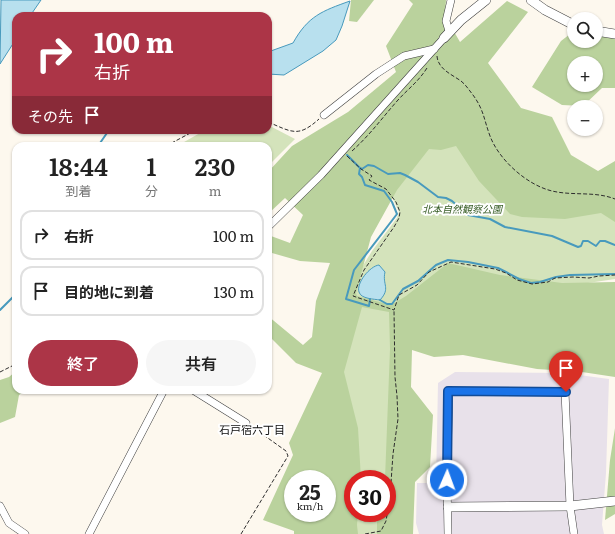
<!DOCTYPE html>
<html lang="ja">
<meta charset="utf-8">
<style>
body{margin:0;font-family:Literata,"Noto Sans JP",serif;background:#f6f6f6;color:#222;height:100vh;display:flex;flex-direction:column;font-size:15px;white-space:nowrap}
*{box-sizing:border-box;margin:0}
p{font-size:13px;color:#767676}
.icon{flex:none;width:22px;height:22px;fill:none;stroke:currentColor;stroke-width:2;stroke-linecap:round;stroke-linejoin:round}
.map{position:relative;flex:1;overflow:hidden}
.details{position:absolute;left:12px;top:142px;width:260px;height:252px;display:flex;flex-direction:column;background:#fff;border-radius:12px;box-shadow:0 1px 3px #0004}
.details>*{flex:none}
.hud{position:absolute;left:12px;top:12px;width:260px;height:122px;border-radius:12px;box-shadow:0 1px 3px #0004;background:#ac3547;color:#fff;overflow:hidden}
.tools{position:absolute;left:567px;top:12px;display:grid;gap:8px}
.tools a{display:grid;place-items:center;width:36px;height:36px;border-radius:50%;background:#fff;box-shadow:0 1px 3px #0004;font-size:20px}
.speed{position:absolute;left:284px;top:470px;display:flex;gap:8px;font-size:20px;font-weight:700;text-align:center}
.speed>*{display:grid;place-content:center;width:52px;height:52px;border-radius:50%;background:#fff;box-shadow:0 1px 3px #0004;line-height:1}
.speed small{font-size:10px;font-weight:400}
.speed .limit{border:6px solid #d22;background:#fff;color:#111}
.pin{position:absolute;display:grid;place-items:center;width:34px;height:34px;color:#fff;margin:-41px -17px;border-radius:50% 50% 50% 0;rotate:-45deg;box-shadow:0 0 4px #0007}
.pin .icon{rotate:45deg}
.me{position:absolute;width:44px;margin:-22px;rotate:2deg;stroke-linejoin:round;filter:drop-shadow(0 0 3px #0008)}
.turn{display:flex;align-items:center;gap:14px;height:84px;padding:0 16px;font-size:18px}
.turn .icon{width:52px;height:52px;stroke-width:2.5}
.turn b{display:block;font-size:28px;line-height:34px}
.then{display:flex;align-items:center;height:38px;padding:0 16px;background:#0003;gap:8px;font-size:15px}
.eta{display:flex;justify-content:space-evenly;align-items:center;height:68px;text-align:center}
.eta b{font-size:24px;font-weight:600;line-height:28px}
.cta{display:flex;gap:8px;margin-top:auto;padding:8px 16px}
.cta a{flex:1;height:46px;border-radius:24px;background:#ac3547;color:#fff;font-size:16px;font-weight:600;line-height:46px;text-align:center}
.cta a+a{background:#f6f6f6;color:#222}
ul{padding:0;list-style:none}
li{display:flex;align-items:center;gap:12px;height:50px;margin:0 8px 6px;padding:0 8px;border:2px solid #e0e0e0;border-radius:12px}
li div{flex:1}
li b{display:block;font-size:15px}
li em{font-style:normal}
.map>svg:first-child{display:block}
.industrial{fill:#e8e1ea}
.green{fill:#d4e3bb;fill-rule:evenodd}
.forest{fill:#bad29d;fill-rule:evenodd}
.water{fill:#b8e0ee;stroke:#489abd}
.lines{fill:none;stroke-linecap:round;stroke-linejoin:round}
.stream{stroke:#489abd;stroke-width:2}
.minor-casing{stroke:#3f3f3f;stroke-width:8}
.tertiary-casing{stroke:#3f3f3f;stroke-width:10}
.path{stroke:#2e2e2e;stroke-width:1;stroke-dasharray:4 2;stroke-linecap:butt}
.minor{stroke:#fff;stroke-width:7}
.tertiary{stroke:#fff;stroke-width:9}
.route-casing{stroke:#114b97;stroke-width:10}
.route{stroke:#1a73e8;stroke-width:7}
.labels{text-anchor:middle;stroke-width:4;stroke-linejoin:round;paint-order:stroke}
.park-label{font-size:10px;font-style:italic;fill:#365c25;stroke:#fff}
.neighbourhood-label{font-size:11px;fill:#0c0c0c;stroke:#fff}
</style>
<div class="map">
<svg width="615" height="534" viewBox="0 0 615 534">
<rect width="100%" height="100%" fill="#fdf8ee"/>
<path class="industrial" d="M455,372L564,373L609,379L606,473L602,525L604,534H419L416,523L417,483H436L438,383Z"/>
<g class="green">
<path d="M448,76L615,203V279L554,288L401,305L400,534H344L332,390L356,277L372,251L397,218L399,212L393,199L386,191ZM353,479H387V513H353Z"/>
<path d="M268,125L295,139L268,166V146H177L200,133L209,130H268Z"/>
</g>
<g class="forest">
<path d="M351,0H374L357,22L349,21Z"/>
<path d="M409,0H446L445,16L460,42L507,1L528,12L488,63L521,108L552,117L571,155L598,171L615,161V222L601,213L565,219L522,217L510,214L479,181L456,146L441,150L429,149L397,190L371,237L356,293L357,296L391,305L406,296L448,263L500,275L562,283L615,282V377L582,372L537,369L463,355L434,357L412,350L411,387L433,415L430,467L415,482L413,534H377V519L378,513H387V479H385L390,349L389,312L362,307L344,372L358,428L361,479H353V513H358L357,525L358,534H294V531L263,520L293,455L289,443L322,373L296,363L268,335V316L303,345L312,337L316,301L330,263L300,261L272,253L271,236L290,243L303,215L285,198L268,214V172L292,146L348,112L396,72L386,46L413,4ZM293,479H327V513H293Z"/>
<path d="M574,31V41H596V35L615,38V88H602L583,106L562,105L532,87L561,41ZM574,63H596V85H574Z"/>
<path d="M16,371V390H26L19,395L15,417L0,423V380L9,377Z"/>
<path d="M615,428V514L605,520L610,460Z"/>
</g>
<g class="water">
<path d="M1,0H41L30,16H16V39L0,64Z"/>
<path d="M350,1L342,26L336,40L323,51L284,75L268,74V52L293,43C308,16 322,11 350,1Z"/>
<path d="M379,265L385,272C382,285 391,288 380,300C374,299 361,299 359,292C356,283 370,266 379,265Z"/>
</g>
<g class="lines">
<g class="stream">
<path d="M98,146L109,130"/>
<path d="M347,155L360,168L359,174L362,177L365,185L384,191L392,202L397,214L354,270L346,299L369,306L370,299"/>
<path d="M360,168L362,169L368,165L374,166L388,174L400,173L405,175L418,182L438,197L446,198L452,201L468,215L490,219L505,227L552,236L578,247L581,246L583,241H588L596,246L600,241H605L615,245"/>
<path d="M380,300L387,304H392L403,289L418,281L436,265L448,260L468,262L498,268L506,272L519,279L531,283L540,282L556,277L570,275L615,274"/>
<path d="M0,310L16,294"/>
</g>
<g class="minor-casing">
<g id="minor">
<path d="M449,31L446,21L451,0"/>
<path d="M324,115L376,74L393,63L404,56L434,49"/>
<path d="M268,227L321,175L444,38"/>
<path d="M193,390L246,423"/>
<path d="M0,506L9,523L25,534"/>
<path d="M89,534L164,390"/>
<path d="M448,534L447,480L449,391L565,392L570,506L574,534"/>
</g>
</g>
<g class="tertiary-casing">
<g id="tertiary">
<path d="M531,0L545,10L574,25"/>
<path d="M596,31L615,34"/>
<path d="M444,38L461,20L486,0"/>
<path d="M448,507L570,506L615,501"/>
</g>
</g>
<g class="path">
<path d="M437,56C438,69 451,74 461,81C466,85 469,90 473,95C484,110 484,120 490,136C499,160 527,185 552,191C573,196 595,191 615,199"/>
<path d="M268,122C292,132 298,138 319,119"/>
<path d="M166,146L196,130"/>
<path d="M352,151C370,135 382,118 398,100C409,88 418,82 427,68"/>
<path d="M347,156L361,169L372,176L369,180L386,189L396,202L400,212L399,218L394,227L364,270L353,296L394,310L399,295L417,285L429,272L451,262L495,269L506,273L517,280L532,284L548,282L555,278L573,277L589,278L599,276L615,275"/>
<path d="M0,372L16,364"/>
<path d="M241,534L288,456L286,451L251,426"/>
<path d="M365,534L381,531L386,521L390,497L393,454L398,419L397,396L395,377L394,310"/>
</g>
<use href="#minor" class="minor"/>
<use href="#tertiary" class="tertiary"/>
</g>
<g class="lines">
<g class="route-casing">
<path id="route" d="M447,480L448,391L566,392"/>
</g>
<use href="#route" class="route"/>
</g>
<g class="labels">
<g class="park-label">
<text x="462" y="213">北本自然観察公園</text>
</g>
<g class="neighbourhood-label">
<text x="252" y="434">石戸宿六丁目</text>
</g>
</g>
</svg>
<div class="tools">
<a><svg class="icon" aria-label="search" viewBox="0 0 24 24"><circle cx="10" cy="10" r="6"/><path d="M15 15l6 6"/></svg></a>
<a>+</a>
<a>−</a>
</div>
<div class="speed"><div>25<small>km/h</small></div><div class="limit">30</div></div>
<div class="pin" style="left:566px;top:392px;background:#d93025"><svg class="icon" aria-label="arrive" viewBox="0 0 24 24"><path d="M6 21V4h12l-3 4 3 4H6"/></svg></div>
<svg class="me" style="left:447px;top:480px" viewBox="-20 -20 40 40"><circle r="17" fill="#1a73e8" stroke="#fff" stroke-width="3"/><path d="M0-11L8 9 0 5-8 9z" fill="#fff"/></svg>
<div class="hud">
<div class="turn"><svg class="icon" aria-label="right" viewBox="0 0 24 24"><path d="M7 20v-9h11M14 6l5 5-5 5"/></svg><div><b>100 m</b>右折</div></div>
<div class="then">その先<svg class="icon" aria-label="arrive" viewBox="0 0 24 24"><path d="M6 21V4h12l-3 4 3 4H6"/></svg></div>
</div>
<section class="details">
<div class="eta">
<div><b>18:44</b><p>到着</p></div>
<div><b>1</b><p>分</p></div>
<div><b>230</b><p>m</p></div>
</div>
<ul>
<li><svg class="icon" aria-label="right" viewBox="0 0 24 24"><path d="M7 20v-9h11M14 6l5 5-5 5"/></svg><div><b>右折</b></div><em>100 m</em></li>
<li><svg class="icon" aria-label="arrive" viewBox="0 0 24 24"><path d="M6 21V4h12l-3 4 3 4H6"/></svg><div><b>目的地に到着</b></div><em>130 m</em></li>
</ul>
<div class="cta"><a>終了</a><a>共有</a></div>
</section>
</div>
